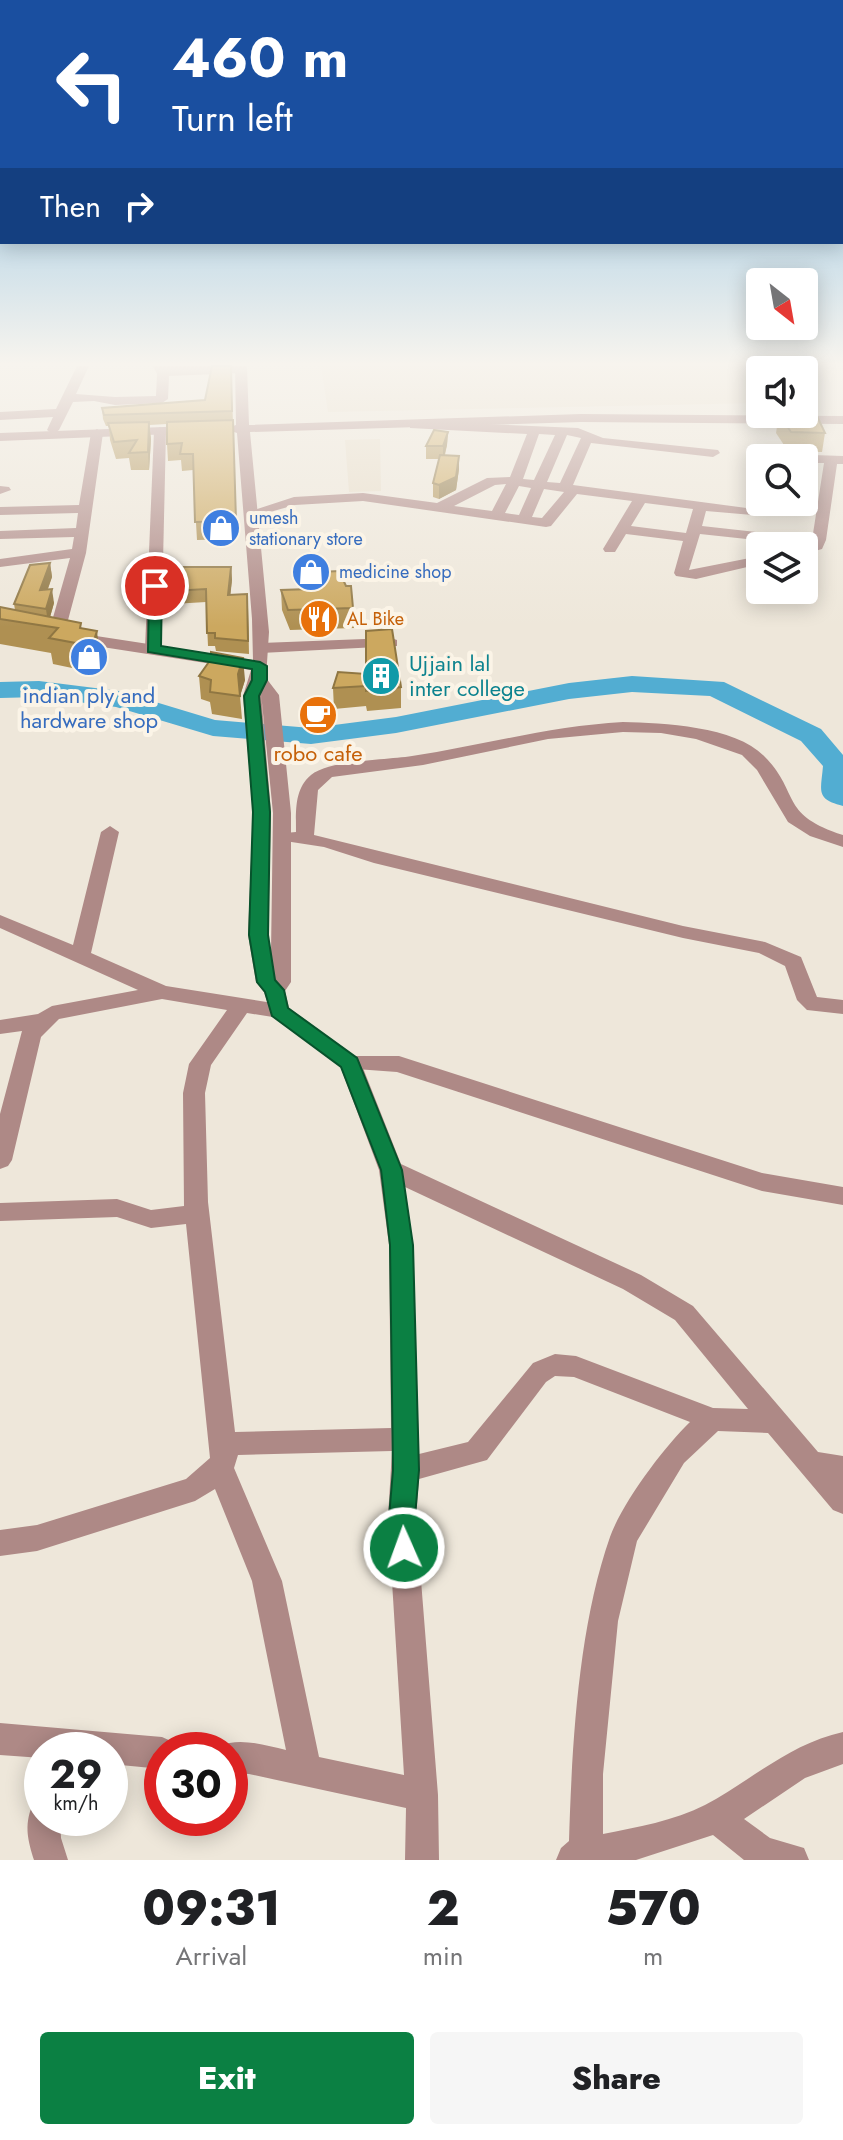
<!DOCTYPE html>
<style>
body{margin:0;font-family:Jost,sans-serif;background:#f6f6f6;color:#202124;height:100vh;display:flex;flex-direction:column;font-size:30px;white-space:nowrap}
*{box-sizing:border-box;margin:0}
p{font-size:26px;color:#757577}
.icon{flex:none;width:44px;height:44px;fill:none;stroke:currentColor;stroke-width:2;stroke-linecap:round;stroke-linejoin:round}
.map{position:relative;height:1860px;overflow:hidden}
.side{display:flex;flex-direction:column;background:#fff;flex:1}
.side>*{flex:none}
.hud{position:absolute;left:0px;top:0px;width:844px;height:244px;box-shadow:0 4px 20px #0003;background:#1a4fa0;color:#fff;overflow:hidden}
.needle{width:52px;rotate:149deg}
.tools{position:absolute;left:746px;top:268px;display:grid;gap:16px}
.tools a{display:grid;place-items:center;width:72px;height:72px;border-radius:8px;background:#fff;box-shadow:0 4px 20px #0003;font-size:40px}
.speed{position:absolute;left:24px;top:1732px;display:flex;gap:16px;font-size:40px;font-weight:700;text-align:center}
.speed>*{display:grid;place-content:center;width:104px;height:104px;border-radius:50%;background:#fff;box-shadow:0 4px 20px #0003;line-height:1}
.speed small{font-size:20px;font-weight:400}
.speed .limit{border:12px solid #d22;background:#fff;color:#111}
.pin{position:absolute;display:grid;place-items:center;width:68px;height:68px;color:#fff;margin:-34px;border:4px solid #fff;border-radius:50%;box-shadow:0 2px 8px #0007}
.me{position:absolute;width:88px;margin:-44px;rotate:358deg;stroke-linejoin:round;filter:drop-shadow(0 0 6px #0008)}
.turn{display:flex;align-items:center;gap:28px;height:168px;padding:0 40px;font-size:36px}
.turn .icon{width:104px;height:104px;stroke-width:2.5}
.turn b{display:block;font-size:56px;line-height:68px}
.then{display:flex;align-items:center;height:76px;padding:0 40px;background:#0003;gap:16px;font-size:30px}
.eta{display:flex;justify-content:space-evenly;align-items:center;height:136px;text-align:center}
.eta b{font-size:48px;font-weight:800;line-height:56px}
.button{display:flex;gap:16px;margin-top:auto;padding:16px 40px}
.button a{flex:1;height:92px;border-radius:8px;background:#0b8043;color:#fff;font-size:32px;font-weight:800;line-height:92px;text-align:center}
.button a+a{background:#f6f6f6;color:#202124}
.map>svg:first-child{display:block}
.built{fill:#e7dcc8}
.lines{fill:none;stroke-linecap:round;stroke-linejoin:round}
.river{fill:#52add2;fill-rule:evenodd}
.minor{fill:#ae8986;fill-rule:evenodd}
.tertiary{fill:#ae8986;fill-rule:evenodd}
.wall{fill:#af9052}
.shaded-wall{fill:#8f7642}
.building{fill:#cca85f;stroke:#8f7642;stroke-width:2}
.route{fill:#0b8043;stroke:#07532c;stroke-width:2}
.labels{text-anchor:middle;stroke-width:8;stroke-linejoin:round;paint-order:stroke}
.far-shop-label{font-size:18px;fill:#366cbe;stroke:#fbf4e7;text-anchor:start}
.far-food-label{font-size:18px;fill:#c56008;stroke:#fbf4e7;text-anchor:start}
.culture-label{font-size:22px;fill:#0d838f;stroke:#fbf4e7;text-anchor:start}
.shop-label{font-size:22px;fill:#366cbe;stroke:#fbf4e7}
.food-label{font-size:22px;fill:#c56008;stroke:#fbf4e7}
</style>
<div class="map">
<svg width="843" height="1860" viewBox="0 0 843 1860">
<rect width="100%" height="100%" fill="#eee7da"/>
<g class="built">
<path d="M321,366H784L787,370H760V403L328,412Z"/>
<path d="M380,439L381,491L349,492L345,440Z"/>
</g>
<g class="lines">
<path class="river" d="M632,676L724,682L821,729L843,755V806C815,799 821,791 823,766L801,741L710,696L632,692L569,699L396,733L311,744L213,736L116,707L39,697L0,698V682L39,681L119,691L215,720L311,728L396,717L569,683Z"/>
<g class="minor">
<path d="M77,366H89L76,394L115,397L156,396L157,374L153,366H245L247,369L241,373L169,376L168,399L162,403L115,405L94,401L73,402L59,430L53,434L47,430L53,417L0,420V412L56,409Z"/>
<path d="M414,421L578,428L603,438L718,450L720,453L713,457L591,443L573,485L754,509L758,508L760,502H774L769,515L764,516L706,511L702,526L756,532L763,536L756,540L700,534L689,570L760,556V564L696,579L676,576L674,573L683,541L626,534L615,552H605L603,549L632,501L577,494L551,526L546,527L363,501L295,505L252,517L245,513L294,497L363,493L437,503L487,478L510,477L527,434L410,428V422ZM539,434L555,435L534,480L523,479ZM567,435L581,438L560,483L547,482ZM506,484L492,511L454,506L495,485ZM519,486L531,488L519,515L505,513ZM544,489L564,492L542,518L532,517ZM645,503L693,509L686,533L631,526Z"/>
<path d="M160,427L166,431L161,649L153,654L145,649L154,431Z"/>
<path d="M97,429L103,433L86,553L64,635L56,640L48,635L70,558L0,567V559L72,549L74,537L0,539V531L76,528L78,513L0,515V507L79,505L91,433Z"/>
<path d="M782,454L843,456V464H837L826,540L822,549L804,554L802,546L812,540L824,463H804V458H775Z"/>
<path d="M0,486L9,487L11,490L0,494Z"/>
<path d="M391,638L397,640V646L261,653L253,648L261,643Z"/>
<path d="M623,722C663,723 735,726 764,756C801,793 778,814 843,835V847L810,836L788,822L757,770L742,755L696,739L661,733L623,732L548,739L423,765L332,777L318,790L314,835L683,926L765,942L801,957L817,997L843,1000V1014L807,1010L797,1000L785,966L759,953L683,938L374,863L324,847L285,841L283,837L285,833L296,832C296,812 294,789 311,775C329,760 387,760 412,756C483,745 551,726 623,722Z"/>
<path d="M110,826L119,832L91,953L166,986L279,1004L286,1006L290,1011L286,1016L279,1018L247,1013L211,1065L205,1093L208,1202L235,1432L391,1428L389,1245L379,1170L339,1063L342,1058H358L361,1063L401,1164L641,1275L693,1306L818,1452L843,1456V1514L833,1510L768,1433L718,1431L684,1463L637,1541L618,1621L603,1774V1834C637,1827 674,1821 705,1805C752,1780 789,1744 843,1732V1764L805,1778L744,1819L770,1838L804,1848L809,1860H744L713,1835L636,1860H556L561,1848L569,1841C572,1745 578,1628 610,1537C622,1503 664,1447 690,1422L574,1377L555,1376L546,1382L487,1460L419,1479L416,1517L438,1795L439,1860H405L406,1808L249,1774L230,1773V1750H217L219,1746C240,1737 264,1745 286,1750L252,1581L215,1489L195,1501L37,1551L0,1556V1530L37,1525L186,1479L210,1458L186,1224L151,1228L117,1217L0,1221V1203L117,1199L151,1210L184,1206L183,1093L189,1064L227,1010L162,999L59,1019L41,1037L12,1160L8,1166L0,1169V1114L22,1031L0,1034V1020L38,1014L52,1006L138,990L0,928V915L73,945L101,832ZM405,1187L623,1289L675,1320L748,1409L713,1408L576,1356L555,1354L533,1363L468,1442L419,1454L413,1245ZM392,1451L388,1517L404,1775L319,1757L282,1581L234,1468L238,1455Z"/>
<path d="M0,1723L162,1737L173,1742L177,1750H162V1769L110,1764V1750H42V1758L0,1755Z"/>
<path d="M42,1802V1818H60L61,1838L68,1860H34C28,1841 24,1826 32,1806Z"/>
</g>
<g class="tertiary">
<path d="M235,366H247L249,425L581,414L843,416V424L581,422L250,432L269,632L266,678L279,695L291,813V982L285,991L289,1008L355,1056H399L762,1173L843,1187V1205L762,1191L397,1072L342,1068L272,1016L264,992L256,982L248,935L253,812L243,696L251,670L70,642L62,637L70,632L253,660L252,619L237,433L225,429L236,425ZM261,693L273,813L271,952L268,935L271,812Z"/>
<path d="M191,426L197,430L196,433L0,441V433Z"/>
</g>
</g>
<g class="wall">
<path d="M231,366L237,539L197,540L193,470L182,471L181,460L168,461L167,444V424L149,425L151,439L149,470H131L129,458L116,459L110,440L109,426H106L103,419L102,408L205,400Z"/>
<path d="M779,414L825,433L822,452L788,451L776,433Z"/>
<path d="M448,432L447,445L445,455L459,469L456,490L439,499L433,497V483L439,459H426V446Z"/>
<path d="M50,563L52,577L48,589L54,603L50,617L82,628L100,657L96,673L53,664L51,653L0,644V607L15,610L14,604Z"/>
<path d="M231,567L232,580L230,595L248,607L249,654L216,651L215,646H208L206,602L173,604L172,591Z"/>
<path d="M301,573L353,608L354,628L290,630L282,610L281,590L301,589Z"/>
<path d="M338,672L401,687V708L367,711L366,706L334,709L333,688Z"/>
<path d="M199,676L245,680L240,696L242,719L212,714L210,702L201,699Z"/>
</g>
<g class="shaded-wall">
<path d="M149,422L151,439L149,470L148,452Z"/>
<path d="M448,432L447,445L443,460V446Z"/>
<path d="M459,456V469L456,490L439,499V485Z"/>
<path d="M50,563L52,577L42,604L40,590Z"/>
<path d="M231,567L232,580L229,608L228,595Z"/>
<path d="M52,589L54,603L48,624L46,609Z"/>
<path d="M97,631L100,657L96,673L92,646Z"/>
<path d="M243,658L245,680L240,696L238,674Z"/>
</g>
<g class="building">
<path d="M212,366H231L232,411L104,415L102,408L205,400Z"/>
<path d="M779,414L817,416L825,433L791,432Z"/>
<path d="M233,420L236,521L195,522L193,454H180L182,443L167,444V422Z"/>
<path d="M149,422L148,452L129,453L137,440L114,442L108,423Z"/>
<path d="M434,430L448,432L443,446H426Z"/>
<path d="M440,455L459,456L456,477L439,485L433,483Z"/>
<path d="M50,563L40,590L52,589L46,609L14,604L30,565Z"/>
<path d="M176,567H231L228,595L247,594L248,641L215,638V633H207L206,589L172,591Z"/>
<path d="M339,571L346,586H351L353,608L288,610L281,590L310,589L301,573Z"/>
<path d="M0,607L81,623L80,628L97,631L92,646L49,638L58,628L0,619Z"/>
<path d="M392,629L401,687L366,691V686L333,688L338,672L366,674V631Z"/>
<path d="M211,652L243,658L238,674L240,696L210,692L211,680L199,676L211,659Z"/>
</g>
<linearGradient id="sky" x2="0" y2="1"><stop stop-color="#6cb1df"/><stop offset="0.58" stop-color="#f7f4ee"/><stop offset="1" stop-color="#f7f4ee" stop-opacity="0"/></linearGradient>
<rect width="843" height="627" fill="url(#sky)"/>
<path class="route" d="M155,582L162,586L161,646L260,662L267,666V680L259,696L270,812L268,935L275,980L284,990L288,1008L357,1058L402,1170L413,1245L419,1470L415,1517L417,1548L413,1557L404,1560L394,1557L391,1548L389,1517L393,1470L390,1245L381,1170L341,1067L272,1016L265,992L257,982L249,935L253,812L244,696L252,680V669L148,652L149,586Z"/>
<defs>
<g id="shop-disc" transform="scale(2)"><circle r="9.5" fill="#3f7fe0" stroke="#fbf4e7"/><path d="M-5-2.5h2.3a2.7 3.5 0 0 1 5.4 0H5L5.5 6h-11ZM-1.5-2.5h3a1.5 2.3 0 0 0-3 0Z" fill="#fff"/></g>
<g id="restaurant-disc" transform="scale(2)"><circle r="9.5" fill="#e8710a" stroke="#fbf4e7"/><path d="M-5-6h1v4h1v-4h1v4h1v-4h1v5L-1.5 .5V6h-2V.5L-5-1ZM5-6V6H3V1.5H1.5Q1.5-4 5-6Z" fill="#fff"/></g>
<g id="building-disc" transform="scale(2)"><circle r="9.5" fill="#0f9aa8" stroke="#fbf4e7"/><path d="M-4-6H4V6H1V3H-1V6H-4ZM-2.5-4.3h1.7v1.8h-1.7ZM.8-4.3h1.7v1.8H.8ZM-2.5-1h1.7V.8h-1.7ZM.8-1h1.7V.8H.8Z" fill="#fff"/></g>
<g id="cafe-disc" transform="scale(2)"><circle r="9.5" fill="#e8710a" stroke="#fbf4e7"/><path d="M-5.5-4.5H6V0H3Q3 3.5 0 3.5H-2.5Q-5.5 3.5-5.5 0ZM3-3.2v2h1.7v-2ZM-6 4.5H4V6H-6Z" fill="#fff"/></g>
</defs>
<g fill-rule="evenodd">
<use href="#shop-disc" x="221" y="528"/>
<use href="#shop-disc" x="311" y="572"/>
<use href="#restaurant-disc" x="319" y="619"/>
<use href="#shop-disc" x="89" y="657"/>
<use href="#building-disc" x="381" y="676"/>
<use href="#cafe-disc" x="318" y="715"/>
</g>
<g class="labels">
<g class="far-shop-label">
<text x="249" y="524">umesh<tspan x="249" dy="21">stationary store</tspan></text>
<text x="339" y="578">medicine shop</text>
</g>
<g class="far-food-label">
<text x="347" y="625">AL Bike</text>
</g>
<g class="culture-label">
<text x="409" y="671">Ujjain lal<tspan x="409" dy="25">inter college</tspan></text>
</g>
<g class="shop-label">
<text x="89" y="703">indian ply and<tspan x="89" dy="25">hardware shop</tspan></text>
</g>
<g class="food-label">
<text x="318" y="761">robo cafe</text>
</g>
</g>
</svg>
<div class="tools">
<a><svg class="needle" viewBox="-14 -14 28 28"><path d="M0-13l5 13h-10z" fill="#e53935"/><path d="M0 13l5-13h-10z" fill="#757577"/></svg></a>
<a><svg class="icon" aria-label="sound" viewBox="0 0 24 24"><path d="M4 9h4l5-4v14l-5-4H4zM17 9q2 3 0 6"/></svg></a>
<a><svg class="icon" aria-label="search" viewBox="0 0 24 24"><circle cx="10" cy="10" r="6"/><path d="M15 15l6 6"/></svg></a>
<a><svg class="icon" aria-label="layers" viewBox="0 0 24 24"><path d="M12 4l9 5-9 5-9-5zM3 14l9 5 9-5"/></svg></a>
</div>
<div class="speed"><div>29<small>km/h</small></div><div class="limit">30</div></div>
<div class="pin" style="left:155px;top:586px;background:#d93025"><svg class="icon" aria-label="arrive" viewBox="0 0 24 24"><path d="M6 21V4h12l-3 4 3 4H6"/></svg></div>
<svg class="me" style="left:404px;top:1548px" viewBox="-20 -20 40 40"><circle r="17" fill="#0b8043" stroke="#fff" stroke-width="3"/><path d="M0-11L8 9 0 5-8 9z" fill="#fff"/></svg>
<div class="hud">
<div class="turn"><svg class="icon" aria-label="left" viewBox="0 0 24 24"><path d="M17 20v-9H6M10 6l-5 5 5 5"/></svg><div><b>460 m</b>Turn left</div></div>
<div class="then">Then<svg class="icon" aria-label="right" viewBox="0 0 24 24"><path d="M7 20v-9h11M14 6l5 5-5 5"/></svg></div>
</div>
</div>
<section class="side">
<div class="eta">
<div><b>09:31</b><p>Arrival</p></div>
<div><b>2</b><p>min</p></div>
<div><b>570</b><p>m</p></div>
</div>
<div class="button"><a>Exit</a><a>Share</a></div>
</section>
